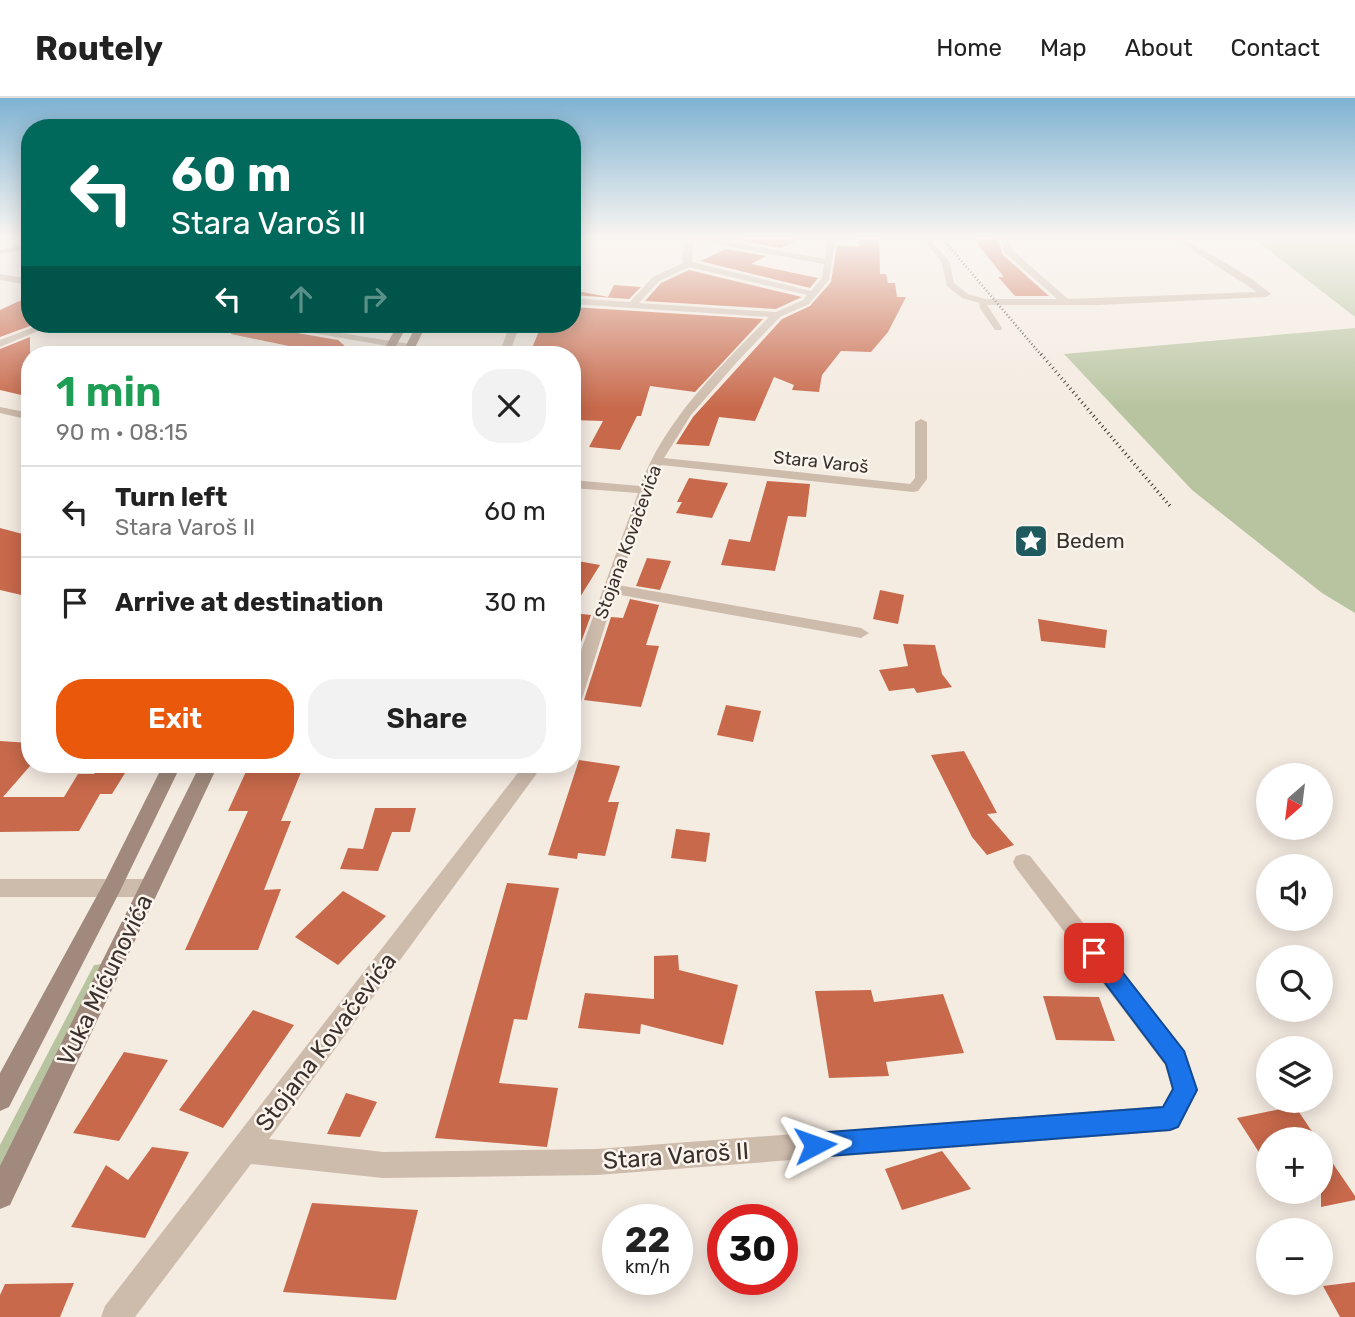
<!DOCTYPE html>
<meta charset="utf-8">
<style>
body{margin:0;font-family:Rubik,sans-serif;background:#f2f2f2;color:#222;height:100vh;display:flex;flex-direction:column;font-size:26px;white-space:nowrap}
*{box-sizing:border-box;margin:0}
p{font-size:23px;color:#767676}
.icon{flex:none;width:38px;height:38px;fill:none;stroke:currentColor;stroke-width:2;stroke-linecap:round;stroke-linejoin:round}
.map{position:relative;flex:1;overflow:hidden}
.panel{position:absolute;left:21px;top:248px;width:560px;height:427px;display:flex;flex-direction:column;background:#fff;border-radius:28px;box-shadow:0 4px 18px #0003}
.panel>*{flex:none}
.guide{position:absolute;left:21px;top:21px;width:560px;height:214px;border-radius:28px;box-shadow:0 4px 18px #0003;background:#00695c;color:#fff;overflow:hidden}
.needle{width:46px;rotate:208deg}
.buttons{position:absolute;left:1256px;top:665px;display:grid;gap:14px}
.buttons a{display:grid;place-items:center;width:77px;height:77px;border-radius:50%;background:#fff;box-shadow:0 4px 18px #0003;font-size:35px}
.speed{position:absolute;left:602px;top:1106px;display:flex;gap:14px;font-size:35px;font-weight:700;text-align:center}
.speed>*{display:grid;place-content:center;width:91px;height:91px;border-radius:50%;background:#fff;box-shadow:0 4px 18px #0003;line-height:1}
.speed small{font-size:18px;font-weight:400}
.speed .limit{border:10px solid #d22;background:#fff;color:#111}
.pin{position:absolute;display:grid;place-items:center;width:60px;height:60px;color:#fff;margin:-30px;border-radius:14px;box-shadow:0 4px 10px #0006}
.me{position:absolute;width:77px;margin:-38px;rotate:86deg;stroke-linejoin:round;filter:drop-shadow(0 0 5px #0008)}
.turn{display:flex;align-items:center;gap:24px;height:147px;padding:0 35px;font-size:32px}
.turn .icon{width:91px;height:91px;stroke-width:2.5}
.turn b{display:block;font-size:49px;line-height:60px}
.lanes{display:flex;align-items:center;height:66px;padding:0 35px;background:#0003;justify-content:center;gap:35px;direction:ltr}
.lanes .off{opacity:.35}
.round{display:grid;place-items:center;flex:none;width:74px;height:74px;border-radius:28px;background:#f2f2f2}
.head{display:flex;align-items:center;justify-content:space-between;height:119px;padding:0 35px}
h1{font-size:42px;font-weight:600;line-height:52px;color:#1e9e55}
.primary-button{display:flex;gap:14px;margin-top:auto;padding:14px 35px}
.primary-button a{flex:1;height:80px;border-radius:28px;background:#ea580c;color:#fff;font-size:28px;font-weight:600;line-height:80px;text-align:center}
.primary-button a+a{background:#f2f2f2;color:#222}
ul{padding:0;list-style:none}
li{display:flex;align-items:center;gap:21px;height:91px;padding:0 35px;border-top:2px solid #e0e0e0}
li div{flex:1}
li b{display:block;font-size:26px}
li em{font-style:normal}
header{display:flex;align-items:center;gap:42px;box-sizing:border-box;height:98px;padding:0 35px;background:#fff;border-bottom:2px solid #e0e0e0}
header strong{font-size:33px}
nav{display:flex;gap:38px;margin-inline-start:auto;font-size:24px}
.map>svg:first-child{display:block}
.green{fill:#b8c4a0}
.building{fill:#c8694b}
.lines{fill:none;stroke-linecap:round;stroke-linejoin:round}
.service{fill:#cdbbac;fill-rule:evenodd}
.minor{fill:#cdbbac;fill-rule:evenodd}
.tertiary{fill:#cdbbac;fill-rule:evenodd}
.secondary{fill:#a18a7d;fill-rule:evenodd}
.rail-far1{stroke:#3b302b;stroke-width:2.5;stroke-dasharray:1 2.5;stroke-linecap:butt}
.rail{stroke:#3b302b;stroke-width:3.5;stroke-dasharray:1 3.5;stroke-linecap:butt}
.route{fill:#1a73e8;stroke:#114b97;stroke-width:2}
.labels{text-anchor:middle;stroke-width:5;stroke-linejoin:round;paint-order:stroke}
.far-street-label{font-size:18px;fill:#3b302b;stroke:#fbf5ee}
.poi-label{font-size:21px;fill:#3b302b;stroke:#fbf5ee;text-anchor:start}
.near-street-label{font-size:24px;fill:#3b302b;stroke:#fbf5ee}
</style>
<header>
<strong>Routely</strong>
<nav><a>Home</a><a>Map</a><a>About</a><a>Contact</a></nav>
</header>
<div class="map">
<svg width="1355" height="1219" viewBox="0 0 1355 1219">
<rect width="100%" height="100%" fill="#f4ebe1"/>
<g class="green">
<path d="M1252,139H1355V219Z"/>
<path d="M1355,230V515L1322,495L1192,392L1064,256Z"/>
<path d="M103,866L0,1070V1047L94,867Z"/>
</g>
<g class="building">
<path d="M751,139H803L781,150L742,143Z"/>
<path d="M859,139H879L880,176H886L888,185H895L897,199H906L888,234L871,254L841,253L822,277L819,294L792,292L794,287L774,279L755,323L719,319L709,348L676,346L693,319L782,221L810,208L831,184L837,147L859,149Z"/>
<path d="M972,139H995L999,144L1003,157L1049,198H1015L998,179H1004Z"/>
<path d="M726,151L766,158L751,166L818,180L810,190L700,163Z"/>
<path d="M689,172L802,199L776,211L645,203L661,185Z"/>
<path d="M614,187L641,189L629,201L572,197V192L608,199Z"/>
<path d="M30,198V228L0,239V212Z"/>
<path d="M572,209L763,221L695,294L650,288L641,318H637L620,352L589,349L603,323L572,322V257H561L564,252L532,250L542,226H572Z"/>
<path d="M232,226H259L262,229L338,242L355,257H318L313,253L231,236Z"/>
<path d="M30,239V299L0,292V251Z"/>
<path d="M689,380L728,385L712,420L676,415L682,404H677Z"/>
<path d="M767,383L810,386L806,419L788,418L775,473L721,467L729,441L750,444Z"/>
<path d="M0,430L30,438V499L0,492Z"/>
<path d="M647,460L671,463L660,492L636,488Z"/>
<path d="M572,462L600,467L572,512Z"/>
<path d="M880,492L904,497L898,526L873,521Z"/>
<path d="M630,501L659,507L646,547L659,548L641,609L584,602L611,519L623,520Z"/>
<path d="M572,515L591,517L572,569Z"/>
<path d="M1038,521L1107,532L1105,550L1041,543Z"/>
<path d="M903,546L935,547L942,576L952,589L917,595L914,590L889,593L879,572L908,568Z"/>
<path d="M726,607L761,613L753,644L717,637Z"/>
<path d="M0,643L30,645V668L3,699H64L78,676H94L100,667H130L112,696H100L79,733L0,734Z"/>
<path d="M964,653L997,715L987,716L1014,747L987,757L972,739L931,657Z"/>
<path d="M579,662L620,668L608,704H619L605,758L578,755L577,761L548,757Z"/>
<path d="M249,667H304L281,723H291L264,792L281,791L258,852H185L248,713H228Z"/>
<path d="M375,710H416L410,734H392L378,773L340,771L348,750L363,751Z"/>
<path d="M676,731L710,735L706,764L671,760Z"/>
<path d="M507,785L559,790L527,922L514,921L499,985L558,990L547,1049L435,1040Z"/>
<path d="M343,793L386,818L338,867L295,839Z"/>
<path d="M678,857L679,872L738,887L723,947L641,926L640,936L578,930L585,895L654,901V858Z"/>
<path d="M871,892L874,904L943,896L964,955L886,964L889,978L829,980L815,893Z"/>
<path d="M1043,898L1099,899L1115,943L1056,942Z"/>
<path d="M253,912L294,927L223,1030L179,1012Z"/>
<path d="M124,954L168,962L119,1043L73,1035Z"/>
<path d="M346,995L377,1004L360,1039L327,1036Z"/>
<path d="M1295,1008L1317,1041H1269V1070L1237,1020Z"/>
<path d="M1321,1048L1355,1098V1102L1321,1109Z"/>
<path d="M152,1049L189,1054L145,1140L71,1129L106,1067L128,1082Z"/>
<path d="M942,1053L971,1091L902,1112L885,1071Z"/>
<path d="M312,1105L418,1112L396,1202L283,1194Z"/>
<path d="M1355,1184V1219H1340L1323,1188Z"/>
<path d="M74,1185L60,1219H0V1197L5,1186Z"/>
</g>
<g class="lines">
<path class="service" d="M986,202L990,204L987,207L1002,230L1001,232H995L980,210L979,204Z"/>
<g class="minor">
<path d="M686,139H704L825,161L828,139H836L829,182L809,206L780,219L737,264L691,317L664,360L910,386L915,380V324L921,321L927,324V381L918,393L913,394L661,367L618,487L861,530L869,535L861,540L615,496L581,604L572,610V577L638,395L572,390V382L640,388C666,320 719,270 769,219L572,206V200L630,204L653,179L683,165L682,159ZM693,142L824,166L822,180L811,193L692,164ZM689,169L807,197L803,202L776,214L639,205L659,183Z"/>
<path d="M920,139H928L949,163L954,185L968,196L986,201H1057L1005,155L1001,139H1009L1012,152L1068,201L1257,194L1172,139H1182L1252,181L1271,196L1266,199L1098,207H986L962,200L947,188L941,163Z"/>
<path d="M30,146V150L0,156V152Z"/>
<path d="M0,176L30,181V187L0,182Z"/>
<path d="M42,226H55L0,249V242Z"/>
<path d="M262,226H284L410,246L415,249L410,252Z"/>
<path d="M510,226H520L509,257H499Z"/>
<path d="M524,667H543L269,1041L383,1054L597,1051L1163,1008L1172,991L1165,967L1016,770L1013,764L1016,758L1023,756L1030,758L1185,953L1198,992L1179,1029L1170,1033L597,1077L383,1080L251,1066L135,1219H101L105,1208Z"/>
<path d="M0,781H149L156,784L160,790L156,796L149,799H0Z"/>
</g>
<path class="tertiary" d="M0,309L30,315V322L0,315Z"/>
<g class="secondary">
<path d="M398,226H408L391,257H381Z"/>
<path d="M417,226H427L411,257H401Z"/>
<path d="M163,667H181L119,795L9,1009L0,1013V975L105,783Z"/>
<path d="M200,667H218L10,1107L0,1111V1068Z"/>
</g>
<path class="rail-far1" d="M941,139L1042,258"/>
<path class="rail" d="M1041,256L1170,408"/>
</g>
<linearGradient id="sky" x2="0" y2="1"><stop stop-color="#7eb2d2"/><stop offset="0.45" stop-color="#faf6f2"/><stop offset="1" stop-color="#faf6f2" stop-opacity="0"/></linearGradient>
<rect width="1355" height="310" fill="url(#sky)"/>
<path class="route" d="M1094,846L1102,848L1184,953L1197,992L1178,1029L1170,1032L815,1059L807,1056L803,1047L807,1039L815,1035L1163,1009L1173,991L1166,966L1087,861L1084,855L1087,848Z"/>
<defs>
<g id="sight-square" transform="scale(1.75)"><rect x="-9" y="-9" width="18" height="18" rx="4" fill="#1f5a5e" stroke="#fbf5ee"/><path d="M0-6L1.8-2.2L6-1.7L2.9 1.2L3.7 5.4L0 3.3L-3.7 5.4L-2.9 1.2L-6-1.7L-1.8-2.2Z" fill="#fff"/></g>
</defs>
<g fill-rule="evenodd">
<use href="#sight-square" x="1031" y="443"/>
</g>
<g class="labels">
<g class="far-street-label">
<text transform="translate(821 364) rotate(6)" y="6">Stara Varoš</text>
<text transform="translate(628 444) rotate(-70)" y="6">Stojana Kovačevića</text>
</g>
<g class="poi-label">
<text x="1056" y="450">Bedem</text>
</g>
<g class="near-street-label">
<text transform="translate(105 882) rotate(-64)" y="8">Vuka Mićunovića</text>
<text transform="translate(326 944) rotate(-53)" y="8">Stojana Kovačevića</text>
<text transform="translate(676 1058) rotate(-4)" y="8">Stara Varoš II</text>
</g>
</g>
</svg>
<div class="buttons">
<a><svg class="needle" viewBox="-14 -14 28 28"><path d="M0-13l5 13h-10z" fill="#e53935"/><path d="M0 13l5-13h-10z" fill="#767676"/></svg></a>
<a><svg class="icon" aria-label="sound" viewBox="0 0 24 24"><path d="M4 9h4l5-4v14l-5-4H4zM17 9q2 3 0 6"/></svg></a>
<a><svg class="icon" aria-label="search" viewBox="0 0 24 24"><circle cx="10" cy="10" r="6"/><path d="M15 15l6 6"/></svg></a>
<a><svg class="icon" aria-label="layers" viewBox="0 0 24 24"><path d="M12 4l9 5-9 5-9-5zM3 14l9 5 9-5"/></svg></a>
<a>+</a>
<a>−</a>
</div>
<div class="speed"><div>22<small>km/h</small></div><div class="limit">30</div></div>
<div class="pin" style="left:1094px;top:855px;background:#d93025"><svg class="icon" aria-label="arrive" viewBox="0 0 24 24"><path d="M6 21V4h12l-3 4 3 4H6"/></svg></div>
<svg class="me" style="left:815px;top:1047px" viewBox="-20 -20 40 40"><path d="M0-17L14 15 0 8-14 15z" fill="#1a73e8" stroke="#fff" stroke-width="4"/></svg>
<div class="guide">
<div class="turn"><svg class="icon" aria-label="left" viewBox="0 0 24 24"><path d="M17 20v-9H6M10 6l-5 5 5 5"/></svg><div><b>60 m</b>Stara Varoš II</div></div>
<div class="lanes"><svg class="icon" aria-label="left" viewBox="0 0 24 24"><path d="M17 20v-9H6M10 6l-5 5 5 5"/></svg><svg class="icon off" aria-label="ahead" viewBox="0 0 24 24"><path d="M12 20V5M6 11l6-6 6 6"/></svg><svg class="icon off" aria-label="right" viewBox="0 0 24 24"><path d="M7 20v-9h11M14 6l5 5-5 5"/></svg></div>
</div>
<section class="panel">
<div class="head"><div><h1>1 min</h1><p>90 m · 08:15</p></div><a class="round"><svg class="icon" aria-label="close" viewBox="0 0 24 24"><path d="M6 6l12 12M18 6L6 18"/></svg></a></div>
<ul>
<li><svg class="icon" aria-label="left" viewBox="0 0 24 24"><path d="M17 20v-9H6M10 6l-5 5 5 5"/></svg><div><b>Turn left</b><p>Stara Varoš II</p></div><em>60 m</em></li>
<li><svg class="icon" aria-label="arrive" viewBox="0 0 24 24"><path d="M6 21V4h12l-3 4 3 4H6"/></svg><div><b>Arrive at destination</b></div><em>30 m</em></li>
</ul>
<div class="primary-button"><a>Exit</a><a>Share</a></div>
</section>
</div>
